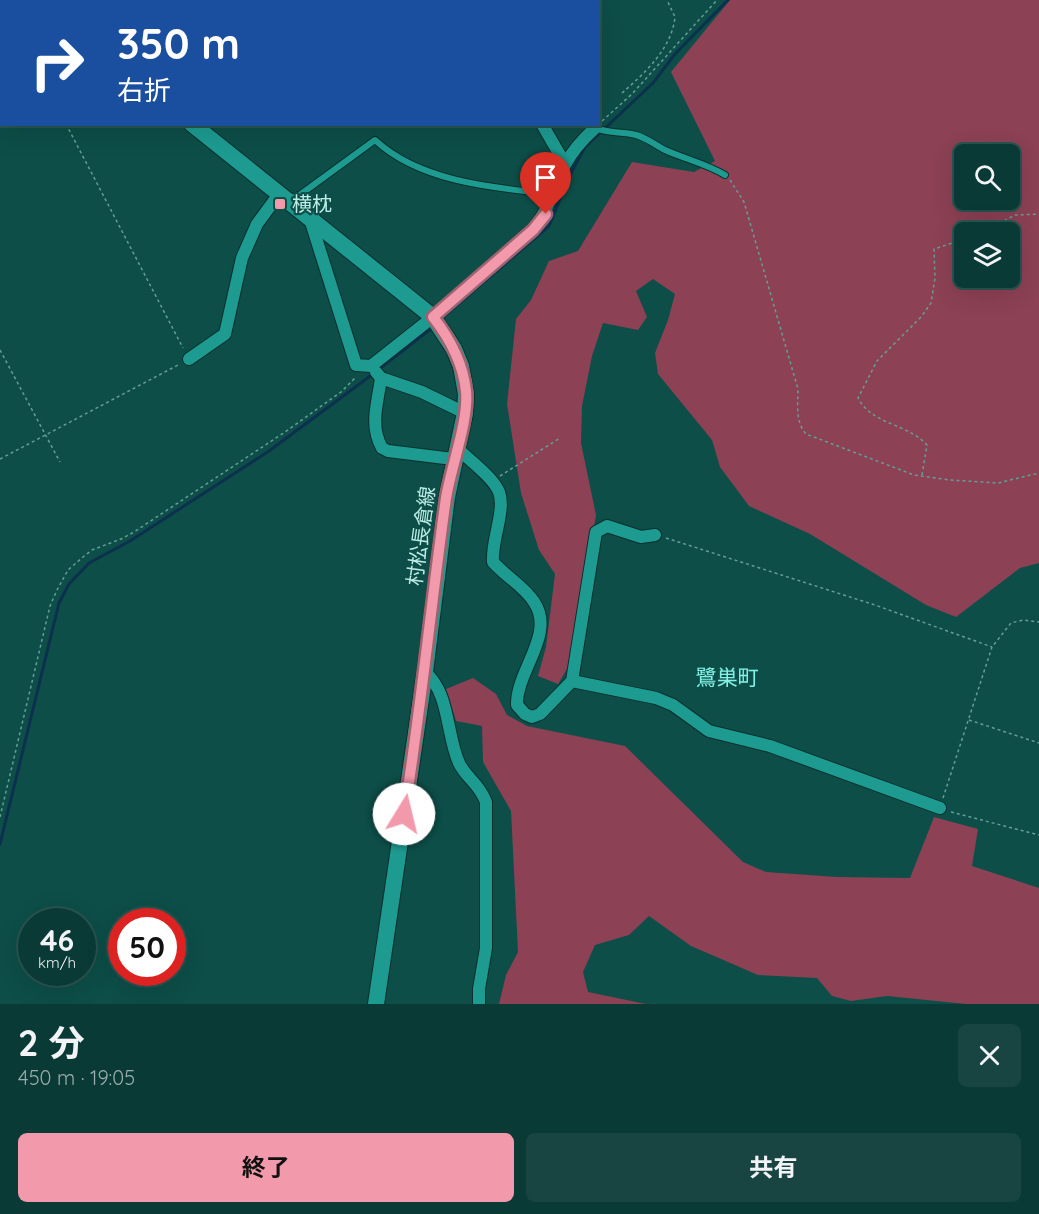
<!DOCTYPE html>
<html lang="ja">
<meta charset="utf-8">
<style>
body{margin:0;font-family:Quicksand,"Noto Sans JP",sans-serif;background:#184542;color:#f1f3f6;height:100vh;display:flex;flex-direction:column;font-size:22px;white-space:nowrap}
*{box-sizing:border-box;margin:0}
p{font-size:20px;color:#99adad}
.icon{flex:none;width:33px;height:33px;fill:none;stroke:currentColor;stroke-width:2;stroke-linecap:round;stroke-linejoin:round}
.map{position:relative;height:1004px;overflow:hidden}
.details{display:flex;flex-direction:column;background:#0a3a36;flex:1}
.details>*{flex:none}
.guide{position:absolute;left:0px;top:0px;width:600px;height:126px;box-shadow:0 6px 24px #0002,0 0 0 2px #2a5451;background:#1a4fa0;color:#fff;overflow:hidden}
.buttons{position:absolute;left:954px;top:144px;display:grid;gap:12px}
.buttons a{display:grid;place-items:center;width:66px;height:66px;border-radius:9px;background:#0a3a36;box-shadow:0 6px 24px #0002,0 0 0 2px #2a5451;font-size:30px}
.speed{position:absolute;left:18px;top:908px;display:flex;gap:12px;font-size:30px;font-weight:700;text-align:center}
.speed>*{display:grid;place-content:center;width:78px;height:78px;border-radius:50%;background:#0a3a36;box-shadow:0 6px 24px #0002,0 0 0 2px #2a5451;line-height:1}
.speed small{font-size:15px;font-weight:400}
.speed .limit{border:9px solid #d22;background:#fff;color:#111}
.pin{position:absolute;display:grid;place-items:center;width:51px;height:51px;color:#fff;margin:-62px -26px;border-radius:50% 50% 50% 0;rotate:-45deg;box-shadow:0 0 6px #0007}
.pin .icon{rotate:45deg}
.me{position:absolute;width:66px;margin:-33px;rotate:9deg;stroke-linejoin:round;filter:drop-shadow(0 0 4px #0008)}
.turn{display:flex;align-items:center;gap:21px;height:126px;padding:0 18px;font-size:27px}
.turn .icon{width:78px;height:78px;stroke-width:2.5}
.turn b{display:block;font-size:42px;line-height:51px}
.round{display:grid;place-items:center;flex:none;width:63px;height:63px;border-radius:9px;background:#184542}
.head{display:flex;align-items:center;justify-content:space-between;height:102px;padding:0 18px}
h1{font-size:36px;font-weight:700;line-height:45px}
.primary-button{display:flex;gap:12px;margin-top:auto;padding:12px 18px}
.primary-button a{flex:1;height:69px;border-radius:9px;background:#f29aac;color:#111;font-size:24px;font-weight:700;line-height:69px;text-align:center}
.primary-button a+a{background:#184542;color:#f1f3f6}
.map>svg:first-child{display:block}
.green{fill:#8c4154;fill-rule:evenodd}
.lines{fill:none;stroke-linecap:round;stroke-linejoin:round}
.stream{stroke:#0c314e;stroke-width:3}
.lane-casing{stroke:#0c302d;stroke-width:8}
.street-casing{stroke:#0c302d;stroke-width:14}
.secondary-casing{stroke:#0c302d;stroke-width:18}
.path{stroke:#659e98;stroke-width:1.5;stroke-dasharray:3 3;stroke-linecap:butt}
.lane{stroke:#1d9b91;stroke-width:6}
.street{stroke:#1d9b91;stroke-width:12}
.secondary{stroke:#1d9b91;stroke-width:16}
.route-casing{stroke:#9d6470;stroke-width:15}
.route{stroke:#f29aac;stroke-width:10}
.poi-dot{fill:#f29aac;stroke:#0d4e48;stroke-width:2}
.labels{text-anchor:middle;stroke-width:4.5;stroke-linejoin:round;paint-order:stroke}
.poi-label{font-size:20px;fill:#bbede6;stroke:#0d4e48;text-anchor:start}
.street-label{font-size:20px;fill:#bbede6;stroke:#0d4e48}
.neighbourhood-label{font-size:21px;fill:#83f1e5;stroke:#0d4e48}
</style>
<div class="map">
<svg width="1039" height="1004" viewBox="0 0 1039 1004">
<rect width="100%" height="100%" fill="#0d4e48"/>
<g class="green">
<path d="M730,0H1039V563L1020,568L956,617L926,605L810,534L749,506L720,467L712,440L658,374L655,353L668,320L675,294L653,279L636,291L647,317L638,330L603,323L592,356L582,406L581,443L596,515L570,664L558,684L538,676L546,647L555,574L539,550L521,493L507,404L516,319L531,300L549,261L578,251L632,162L694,172L715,161L671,72ZM964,154H1010V200H964ZM964,232H1010V278H964Z"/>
<path d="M473,678L496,694L507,715L527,726L625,746L743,862L766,872L837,877L910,878L934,817L978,829L972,866L1039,888V1004H966L887,996L851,1001L832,996L817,978L758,975L691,946L649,916L629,935L595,945L583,972L588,992L646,1004H499L506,975L518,952L511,811L483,762L482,726L456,721L446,689Z"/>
</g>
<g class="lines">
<g class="stream">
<path d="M441,319L549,226L570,175L585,147L653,83L675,54L728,0"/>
<path d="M378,370L432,328"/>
<path d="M0,844L59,603L69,584L89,563L130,541L269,451L373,374"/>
</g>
<g class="lane-casing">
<g id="lane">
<path d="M596,128C609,134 622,131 636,135C647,138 655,145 665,150C685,159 707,164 725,175"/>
<path d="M290,198L301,194L375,140C420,182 494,188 553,194"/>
</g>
</g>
<g class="street-casing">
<g id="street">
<path d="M94,0V2"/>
<path d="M476,0L477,2"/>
<path d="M0,80H2"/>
<path d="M542,124L565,164"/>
<path d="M310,219L356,365L371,366L433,317L533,229C550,209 553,188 565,165C572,151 583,139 595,128"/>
<path d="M189,359L225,334L242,258L257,224L279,194"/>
<path d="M376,372L381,378L422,392L465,413"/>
<path d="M381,378C378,402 369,425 382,448L388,451L453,459"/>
<path d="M456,447C468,459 493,477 499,492C506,510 491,541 493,562C505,576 524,586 534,602C556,634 516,671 517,705L525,714L532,717L540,714L572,681L596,532L607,526L641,537L655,535"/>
<path d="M425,672C450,693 446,734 459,763C466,778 479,783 486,802V948L479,989V1004"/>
<path d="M572,681L656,698L673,705L709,731L770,746L940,808"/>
</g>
</g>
<g class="secondary-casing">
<g id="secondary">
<path d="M154,2L157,0"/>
<path d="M192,124L433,317L454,349L461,366L466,394L465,413L447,497L425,672L376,1004"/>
</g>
</g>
<g class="path">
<path d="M622,93C645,73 672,48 675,17L667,0"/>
<path d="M602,121L632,94L717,0"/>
<path d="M66,124L183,348"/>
<path d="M730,180L744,202L798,389C798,406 795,421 806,434L914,475L950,480L998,483L1039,473"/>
<path d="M983,232L1015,215L1039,214"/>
<path d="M0,350L60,462"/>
<path d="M0,459L180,364"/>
<path d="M922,475L927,445C907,423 872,425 858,398L877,361L921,317L931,303L935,278L934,249L964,239"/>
<path d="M500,476L560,438"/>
<path d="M666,538L875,605L992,647"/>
<path d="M969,720L1039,743"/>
<path d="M943,798L992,647L1011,623L1023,620L1039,622"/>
<path d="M951,812L1039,835"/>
<path d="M0,817L50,606L57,590L68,570L83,557L92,550L121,539L134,532L285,432L341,392L356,377"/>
</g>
<use href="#lane" class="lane"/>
<use href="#street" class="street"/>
<use href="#secondary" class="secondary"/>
</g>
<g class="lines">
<g class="route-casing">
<path id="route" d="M404,814C421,710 431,604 446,498C451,467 469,420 466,391C463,363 451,340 433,317L533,230L546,214"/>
</g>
<use href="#route" class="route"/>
</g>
<rect class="poi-dot" x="274" y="198" width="12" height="12" rx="3"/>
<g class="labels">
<g class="poi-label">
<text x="292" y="211">横枕</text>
</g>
<g class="street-label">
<text transform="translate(421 536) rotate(-82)" y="7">村松長倉線</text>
</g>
<g class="neighbourhood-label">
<text x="727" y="685">鷺巣町</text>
</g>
</g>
</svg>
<div class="buttons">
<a><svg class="icon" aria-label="search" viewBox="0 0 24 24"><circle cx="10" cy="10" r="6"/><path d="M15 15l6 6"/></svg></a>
<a><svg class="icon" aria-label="layers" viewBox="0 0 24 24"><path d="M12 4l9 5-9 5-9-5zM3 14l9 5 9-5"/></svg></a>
</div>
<div class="speed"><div>46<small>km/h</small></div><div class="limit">50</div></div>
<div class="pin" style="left:546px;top:214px;background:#d93025"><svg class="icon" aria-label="arrive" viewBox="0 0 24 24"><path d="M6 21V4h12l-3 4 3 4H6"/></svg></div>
<svg class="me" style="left:404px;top:814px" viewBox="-20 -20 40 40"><circle r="19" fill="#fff"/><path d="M0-13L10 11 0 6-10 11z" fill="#f29aac"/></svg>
<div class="guide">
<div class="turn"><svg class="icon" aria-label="right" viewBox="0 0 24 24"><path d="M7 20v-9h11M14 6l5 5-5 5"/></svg><div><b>350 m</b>右折</div></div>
</div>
</div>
<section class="details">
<div class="head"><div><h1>2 分</h1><p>450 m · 19:05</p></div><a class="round"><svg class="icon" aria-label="close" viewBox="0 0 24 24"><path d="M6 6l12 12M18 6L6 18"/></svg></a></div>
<div class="primary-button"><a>終了</a><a>共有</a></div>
</section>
